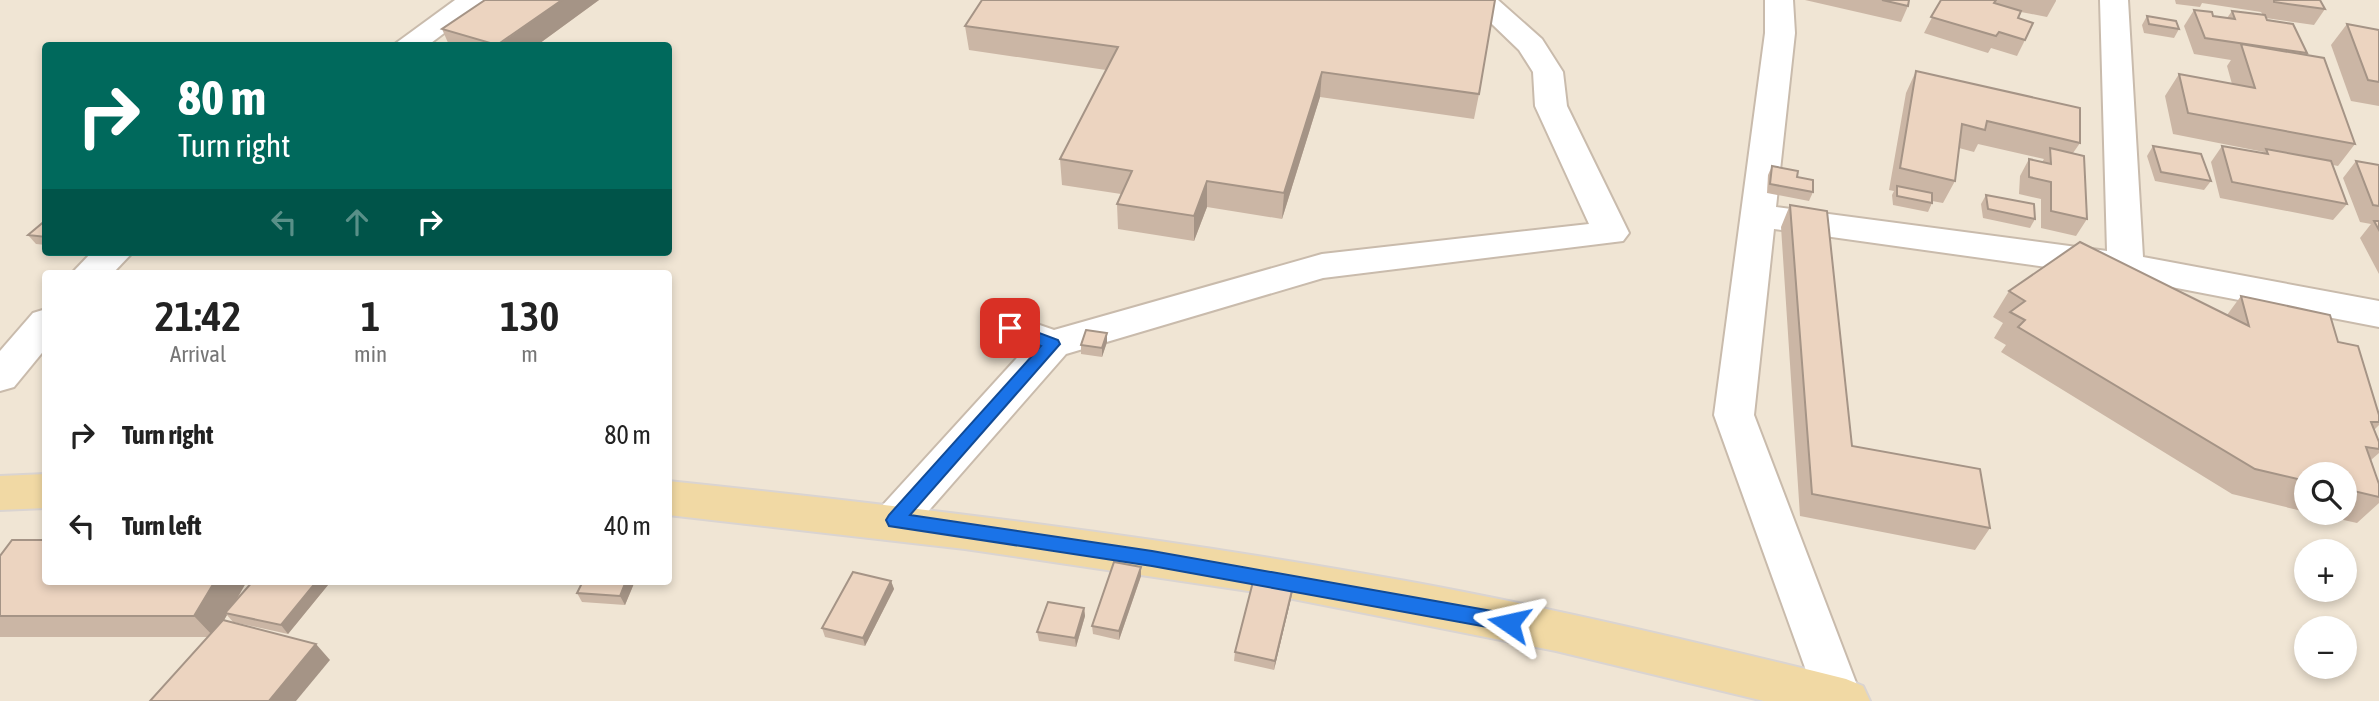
<!DOCTYPE html>
<meta charset="utf-8">
<style>
body{margin:0;font-family:"Asap Condensed",sans-serif;background:#f2f2f2;color:#222;height:100vh;display:flex;flex-direction:column;font-size:26px;white-space:nowrap}
*{box-sizing:border-box;margin:0}
p{font-size:23px;color:#767676}
.icon{flex:none;width:38px;height:38px;fill:none;stroke:currentColor;stroke-width:2;stroke-linecap:round;stroke-linejoin:round}
.map{position:relative;flex:1;overflow:hidden}
.details{position:absolute;left:42px;top:270px;width:630px;height:315px;display:flex;flex-direction:column;background:#fff;border-radius:7px;box-shadow:0 4px 10px #0003}
.details>*{flex:none}
.hud{position:absolute;left:42px;top:42px;width:630px;height:214px;border-radius:7px;box-shadow:0 4px 10px #0003;background:#00695c;color:#fff;overflow:hidden}
.controls{position:absolute;left:2294px;top:462px;display:grid;gap:14px}
.controls a{display:grid;place-items:center;width:63px;height:63px;border-radius:50%;background:#fff;box-shadow:0 4px 10px #0003;font-size:35px}
.pin{position:absolute;display:grid;place-items:center;width:60px;height:60px;color:#fff;margin:-30px;border-radius:14px;box-shadow:0 4px 10px #0006}
.me{position:absolute;width:77px;margin:-38px;rotate:281deg;stroke-linejoin:round;filter:drop-shadow(0 0 5px #0008)}
.turn{display:flex;align-items:center;gap:24px;height:147px;padding:0 21px;font-size:32px}
.turn .icon{width:91px;height:91px;stroke-width:2.5}
.turn b{display:block;font-size:49px;line-height:60px}
.lanes{display:flex;align-items:center;height:66px;padding:0 21px;background:#0003;justify-content:center;gap:35px;direction:ltr}
.lanes .off{opacity:.35}
.eta{display:flex;justify-content:space-evenly;align-items:center;height:119px;text-align:center}
.eta b{font-size:42px;font-weight:600;line-height:49px}
ul{padding:0;list-style:none}
li{display:flex;align-items:center;gap:21px;height:91px;padding:0 21px}
li div{flex:1}
li b{display:block;font-size:26px}
li em{font-style:normal}
.map>svg:first-child{display:block}
.residential{fill:#f0e5d4;fill-rule:evenodd}
.lines{fill:none;stroke-linecap:round;stroke-linejoin:round}
.minor-casing{stroke:#c9bbac;stroke-width:4}
.major-casing{stroke:#dad4d1;stroke-width:4}
.minor{fill:#fff;fill-rule:evenodd}
.major{fill:#f1d9a4;fill-rule:evenodd}
.wall{fill:#cbb6a5}
.shaded-wall{fill:#a59486}
.building{fill:#ecd4c0;stroke:#a59486;stroke-width:2}
.route{fill:#1a73e8;stroke:#114b97;stroke-width:2}
</style>
<div class="map">
<svg width="2379" height="701" viewBox="0 0 2379 701">
<rect width="100%" height="100%" fill="#f9f3e5"/>
<path class="residential" d="M0,0H2379V701H0ZM46,46H668V252H46ZM46,273H668V581H46ZM2306,474H2345V513H2306ZM2306,551H2345V590H2306ZM2306,628H2345V667H2306Z"/>
<g class="lines">
<g class="minor-casing">
<g id="minor">
<path d="M455,0H488L427,46H392Z"/>
<path d="M1467,0H1498L1542,39L1563,72L1567,106L1629,233L1623,241L1323,278L1066,354L910,532L895,537L880,532L873,520L880,508L1025,349L998,337L992,328L998,319L1011,315L1054,330L1322,254L1589,224L1535,106L1533,72L1519,50Z"/>
<path d="M1765,0H1793L1795,33L1776,207L2107,251L2100,0H2128L2143,257L2379,301V327L2125,278L1774,229L1754,415L1863,701H1817L1714,415L1765,33Z"/>
<path d="M92,252H133L113,273H72Z"/>
<path d="M46,309V348L14,387L0,391V351L33,313Z"/>
</g>
</g>
<g class="major-casing">
<g id="major">
<path d="M46,474V508L0,510V476Z"/>
<path d="M668,481C916,507 1162,537 1406,581C1554,608 1700,643 1846,679L1863,686L1870,701H1764L1556,651L1262,593L965,549L668,515Z"/>
</g>
</g>
<use href="#minor" class="minor"/>
<use href="#major" class="major"/>
</g>
<g class="wall">
<path d="M485,0H599L536,46H437L449,45L442,29Z"/>
<path d="M982,0L1479,94L1474,119L1320,97L1282,219L1207,207L1194,241L1118,229L1117,204L1121,194L1062,185L1060,159L1106,70L969,50L965,26Z"/>
<path d="M1805,0H1909L1908,6L1901,22Z"/>
<path d="M1941,0H2056V1L2047,17L2021,12L2018,18L2025,40L2017,56L1991,48L1988,53L1924,33Z"/>
<path d="M2175,0H2320L2325,9L2314,25L2266,18L2267,20L2307,53L2305,55L2355,144L2338,166L2333,165L2347,204L2333,220L2220,198L2211,162L2222,146L2263,153L2264,152L2173,134L2165,96L2179,74L2232,84L2227,66L2231,60L2194,54L2184,26L2194,10L2213,16L2227,18L2232,11L2263,15L2261,12L2202,3L2200,7L2176,4Z"/>
<path d="M2147,16L2179,29L2174,38L2144,33L2142,25Z"/>
<path d="M2347,24L2379,30V106L2351,101L2331,45Z"/>
<path d="M1916,71L2080,143L2073,153L2087,219L2076,236L2041,228V199L2019,194L2020,176L2029,159L2042,162L2044,159L1978,144L1974,152L1959,148L1955,181L1943,203L1932,201V203L1928,212L1893,205L1892,195L1894,191L1889,190L1906,93Z"/>
<path d="M2153,146L2211,181L2204,190L2155,181L2147,156Z"/>
<path d="M2356,161L2379,165V274L2360,238L2371,224L2360,222L2343,178Z"/>
<path d="M1772,166L1813,192L1809,201L1767,193L1768,175Z"/>
<path d="M1986,195L2035,219L2030,228L1983,218L1981,204Z"/>
<path d="M1790,205L1852,446L1990,528L1975,550L1800,516L1781,227Z"/>
<path d="M46,220V245L36,244L28,235Z"/>
<path d="M2009,291L2227,315L2241,296L2338,342L2379,415V425L2374,430L2379,442V453L2371,460L2379,497V503L2357,523L2312,513H2345V474H2306V512L2232,494L2001,352L2006,345L1994,338L2003,323L1993,317Z"/>
<path d="M1107,342L1102,357L1081,354V345Z"/>
<path d="M0,556L247,581L236,601L328,585L288,634L233,622L227,615L224,620L330,660L207,637H0Z"/>
<path d="M1141,567V576L1119,640L1093,634L1092,626Z"/>
<path d="M583,581H635L625,605L582,602L577,593Z"/>
<path d="M891,581L894,589L865,646L825,637L822,628Z"/>
<path d="M1293,590L1274,670L1234,661L1235,652Z"/>
<path d="M1084,608L1085,616L1076,647L1039,641L1037,632Z"/>
</g>
<g class="shaded-wall">
<path d="M562,0H599L536,46H497Z"/>
<path d="M1322,72L1320,97L1282,219L1284,193Z"/>
<path d="M1207,181V207L1194,241V216Z"/>
<path d="M1107,333V342L1102,357V348Z"/>
<path d="M1141,567V576L1119,640V631Z"/>
<path d="M215,581H247L228,614L225,613L227,615L214,637L194,616Z"/>
<path d="M317,581H325L328,585L288,634L281,625Z"/>
<path d="M626,581H635L625,605L620,596Z"/>
<path d="M891,581L894,589L865,646L863,638Z"/>
<path d="M1294,582L1293,590L1274,670L1275,661Z"/>
<path d="M1084,608L1085,616L1076,647L1075,638Z"/>
<path d="M316,644L330,660L296,701H269Z"/>
</g>
<g class="building">
<path d="M485,0H562L497,45L442,29Z"/>
<path d="M982,0H1495L1479,94L1322,72L1284,193L1207,181L1194,216L1117,204L1132,171L1060,159L1118,47L965,26Z"/>
<path d="M1882,0H1909L1908,6Z"/>
<path d="M1941,0H1996L1994,3L2021,11L2018,18L2033,23L2025,40L1999,32L1996,36L1931,17Z"/>
<path d="M2274,0H2320L2325,9L2274,2Z"/>
<path d="M2194,10L2212,12L2213,16L2235,19L2232,11L2265,15L2267,20L2293,24L2307,53L2205,38Z"/>
<path d="M2147,16L2176,21L2179,29L2149,24Z"/>
<path d="M2347,24L2379,30V82L2368,80Z"/>
<path d="M441,43L451,46H437Z"/>
<path d="M2241,44L2324,58L2355,144L2188,113L2179,74L2255,88Z"/>
<path d="M1916,71L2080,108V143L1987,121L1985,130L1962,124L1955,181L1900,168Z"/>
<path d="M2153,146L2201,154L2211,181L2161,172Z"/>
<path d="M2222,146L2268,154L2266,149L2331,161L2347,204L2232,182Z"/>
<path d="M2050,148L2084,156L2087,219L2051,211V182L2029,177V159L2051,164Z"/>
<path d="M2356,161L2379,165V206L2373,205Z"/>
<path d="M1772,166L1798,171L1797,177L1813,180V192L1770,184Z"/>
<path d="M1897,186L1932,193V203L1897,196Z"/>
<path d="M1986,195L2034,204L2035,219L1988,209Z"/>
<path d="M1790,205L1827,211L1852,446L1980,469L1990,528L1812,494Z"/>
<path d="M46,220V237L28,235Z"/>
<path d="M2374,221H2379V230Z"/>
<path d="M2080,242L2249,326L2241,296L2330,315L2338,342L2358,346L2379,415V422H2371L2379,442V449L2366,447L2379,484V497L2345,489V474H2306V481L2255,469L2018,327L2025,320L2010,312L2025,301L2009,291Z"/>
<path d="M1086,330L1107,333L1102,348L1081,345Z"/>
<path d="M12,540H46V581H215L194,616H0V556Z"/>
<path d="M1114,562L1141,567L1119,631L1092,626Z"/>
<path d="M853,572L891,581L863,638L822,628Z"/>
<path d="M1255,574L1294,582L1275,661L1235,652Z"/>
<path d="M253,581H317L281,625L225,613Z"/>
<path d="M583,581H626L620,596L577,593Z"/>
<path d="M1048,602L1084,608L1075,638L1037,632Z"/>
<path d="M223,620L316,644L269,701H150Z"/>
</g>
<path class="route" d="M1010,322L1058,340L1060,344L910,515L1152,551L1509,614L1516,617L1519,623L1516,628L1509,631L1152,566L889,526L886,520L889,515L1041,346L1005,332L1003,328Z"/>
</svg>
<div class="controls">
<a><svg class="icon" aria-label="search" viewBox="0 0 24 24"><circle cx="10" cy="10" r="6"/><path d="M15 15l6 6"/></svg></a>
<a>+</a>
<a>−</a>
</div>
<div class="pin" style="left:1010px;top:328px;background:#d93025"><svg class="icon" aria-label="arrive" viewBox="0 0 24 24"><path d="M6 21V4h12l-3 4 3 4H6"/></svg></div>
<svg class="me" style="left:1509px;top:623px" viewBox="-20 -20 40 40"><path d="M0-17L14 15 0 8-14 15z" fill="#1a73e8" stroke="#fff" stroke-width="4"/></svg>
<div class="hud">
<div class="turn"><svg class="icon" aria-label="right" viewBox="0 0 24 24"><path d="M7 20v-9h11M14 6l5 5-5 5"/></svg><div><b>80 m</b>Turn right</div></div>
<div class="lanes"><svg class="icon off" aria-label="left" viewBox="0 0 24 24"><path d="M17 20v-9H6M10 6l-5 5 5 5"/></svg><svg class="icon off" aria-label="ahead" viewBox="0 0 24 24"><path d="M12 20V5M6 11l6-6 6 6"/></svg><svg class="icon" aria-label="right" viewBox="0 0 24 24"><path d="M7 20v-9h11M14 6l5 5-5 5"/></svg></div>
</div>
<section class="details">
<div class="eta">
<div><b>21:42</b><p>Arrival</p></div>
<div><b>1</b><p>min</p></div>
<div><b>130</b><p>m</p></div>
</div>
<ul>
<li><svg class="icon" aria-label="right" viewBox="0 0 24 24"><path d="M7 20v-9h11M14 6l5 5-5 5"/></svg><div><b>Turn right</b></div><em>80 m</em></li>
<li><svg class="icon" aria-label="left" viewBox="0 0 24 24"><path d="M17 20v-9H6M10 6l-5 5 5 5"/></svg><div><b>Turn left</b></div><em>40 m</em></li>
</ul>
</section>
</div>
